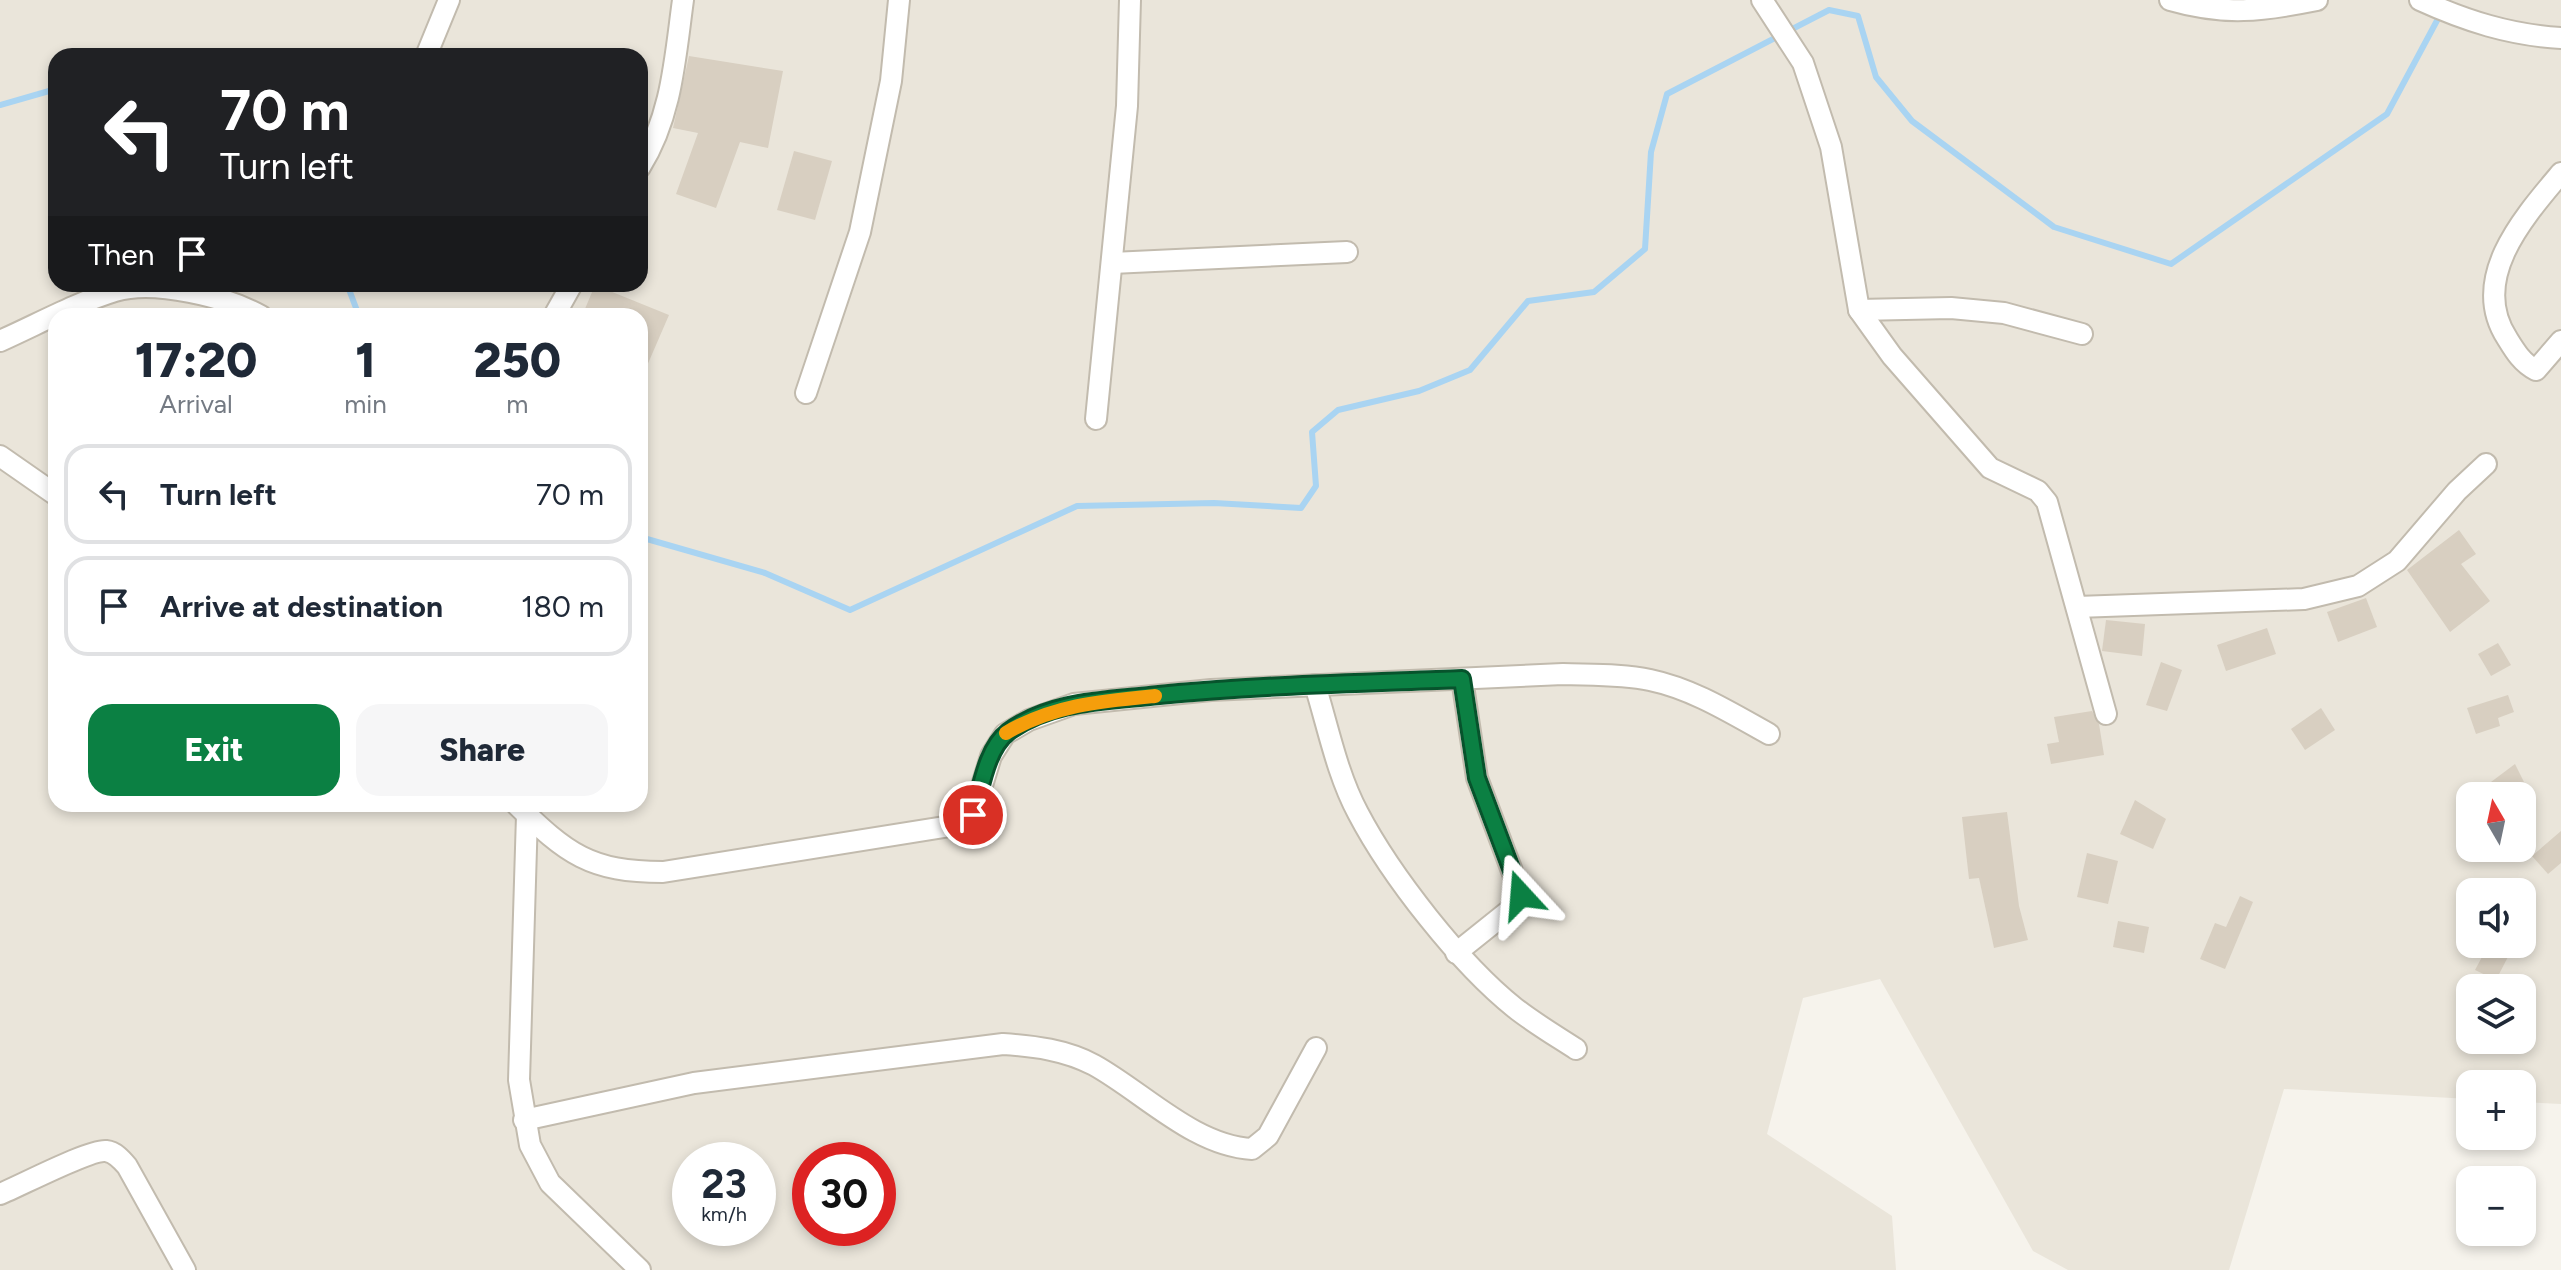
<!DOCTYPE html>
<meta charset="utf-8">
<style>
body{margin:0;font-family:Figtree,sans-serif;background:#f6f6f7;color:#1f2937;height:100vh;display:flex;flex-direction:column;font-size:30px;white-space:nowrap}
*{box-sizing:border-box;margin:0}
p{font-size:26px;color:#747a83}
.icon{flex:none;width:44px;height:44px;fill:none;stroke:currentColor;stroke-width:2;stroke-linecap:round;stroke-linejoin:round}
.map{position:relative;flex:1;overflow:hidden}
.details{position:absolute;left:48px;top:308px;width:600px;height:504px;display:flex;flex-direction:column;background:#fff;border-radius:24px;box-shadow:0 4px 12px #0003}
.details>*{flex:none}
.hud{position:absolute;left:48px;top:48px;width:600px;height:244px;border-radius:24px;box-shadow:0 4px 12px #0003;background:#202124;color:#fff;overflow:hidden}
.needle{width:52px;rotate:351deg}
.controls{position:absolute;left:2456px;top:782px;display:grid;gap:16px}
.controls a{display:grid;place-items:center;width:80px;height:80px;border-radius:16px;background:#fff;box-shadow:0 4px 12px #0003;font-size:40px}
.speed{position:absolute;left:672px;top:1142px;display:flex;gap:16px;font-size:40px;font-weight:700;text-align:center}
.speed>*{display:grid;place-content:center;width:104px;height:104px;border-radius:50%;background:#fff;box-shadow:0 4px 12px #0003;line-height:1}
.speed small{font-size:20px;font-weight:400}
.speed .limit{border:12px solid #d22;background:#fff;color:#111}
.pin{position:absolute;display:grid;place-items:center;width:68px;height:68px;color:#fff;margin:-34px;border:4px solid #fff;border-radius:50%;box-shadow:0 2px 8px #0007}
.me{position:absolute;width:88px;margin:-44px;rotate:341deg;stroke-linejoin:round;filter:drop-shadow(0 0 6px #0008)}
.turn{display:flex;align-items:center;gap:28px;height:168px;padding:0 40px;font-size:36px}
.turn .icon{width:104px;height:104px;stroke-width:2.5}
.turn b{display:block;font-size:56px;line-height:68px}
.then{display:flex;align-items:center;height:76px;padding:0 40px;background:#0003;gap:16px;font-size:30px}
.eta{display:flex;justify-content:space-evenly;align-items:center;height:136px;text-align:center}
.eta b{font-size:48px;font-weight:800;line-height:56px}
.primary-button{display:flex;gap:16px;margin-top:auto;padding:16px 40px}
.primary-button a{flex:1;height:92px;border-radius:24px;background:#0b8043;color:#fff;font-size:32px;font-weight:800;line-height:92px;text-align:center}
.primary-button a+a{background:#f6f6f7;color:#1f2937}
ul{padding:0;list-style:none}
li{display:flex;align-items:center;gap:24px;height:100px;margin:0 16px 12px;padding:0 24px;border:4px solid #e0e1e3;border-radius:24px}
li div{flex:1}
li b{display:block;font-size:30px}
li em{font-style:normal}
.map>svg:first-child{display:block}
.residential{fill:#eae5da;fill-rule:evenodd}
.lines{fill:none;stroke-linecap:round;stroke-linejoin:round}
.stream{stroke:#a9d4f2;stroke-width:6}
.building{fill:#d8cfc1}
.street-casing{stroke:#c2bbae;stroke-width:24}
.street{stroke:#fff;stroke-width:20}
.route-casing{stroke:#07532c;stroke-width:20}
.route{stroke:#0b8043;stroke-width:14}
.slow{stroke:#f59e0b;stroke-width:14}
</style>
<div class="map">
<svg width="2561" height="1270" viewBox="0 0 2561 1270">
<rect width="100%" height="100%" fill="#f6f3ec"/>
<path class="residential" d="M0,0H2561V1104L2522,1102V1084H2470V1099L2284,1089L2229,1270H2068L2033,1251L1880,979L1803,998L1767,1134L1892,1216L1896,1270H0ZM56,56H640V284H56ZM56,316H640V804H56ZM2470,796H2522V848H2470ZM2470,892H2522V944H2470ZM2470,988H2522V1040H2470ZM690,1160H758V1228H690ZM810,1160H878V1228H810Z"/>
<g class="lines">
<g class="stream">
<path d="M0,105L56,89"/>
<path d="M347,284L359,316"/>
<path d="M640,537L765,573L850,610L1077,506L1214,503L1301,508L1316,486L1312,432L1338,410L1419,391L1470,370L1528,301L1594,292L1645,249L1651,152L1667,94L1829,10L1858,16L1876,77L1912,121L2054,227L2171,264L2387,114L2448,0"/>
</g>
</g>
<g class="building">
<path d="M689,56L783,71L768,148L740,142L716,208L676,194L698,133L673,128Z"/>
<path d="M794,151L832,161L815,220L777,210Z"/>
<path d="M595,285L669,315L640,382V316H582Z"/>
<path d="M2459,530L2476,554L2461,564L2490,601L2450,632L2407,570Z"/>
<path d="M2366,598L2377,627L2338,642L2327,612Z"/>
<path d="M2106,620L2145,624L2142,656L2102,651Z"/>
<path d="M2267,628L2276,654L2226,671L2217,645Z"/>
<path d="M2498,643L2511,665L2491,676L2478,654Z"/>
<path d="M2161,662L2182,670L2167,711L2146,705Z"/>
<path d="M2508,695L2514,712L2498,718L2500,726L2476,734L2467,708Z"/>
<path d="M2321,708L2335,730L2305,750L2291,729Z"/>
<path d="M2092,711L2099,724L2104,755L2051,764L2047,744L2059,742L2054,717Z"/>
<path d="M2515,764L2531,796H2495L2487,785Z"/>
<path d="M2135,800L2166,819L2153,849L2120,834Z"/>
<path d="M2007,812L2019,906L2028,940L1994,948L1979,878L1969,879L1962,817Z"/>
<path d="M2561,831V863L2548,874L2532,856Z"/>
<path d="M2087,853L2118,861L2108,904L2077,897Z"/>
<path d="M2240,896L2253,902L2225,969L2200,959L2215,923L2226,927Z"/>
<path d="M2118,921L2149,927L2144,953L2113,947Z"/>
<path d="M2489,944L2511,951L2496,980L2475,970Z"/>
</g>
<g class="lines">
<g class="street-casing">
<g id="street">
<path d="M1762,0L1803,63L1831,147L1859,310L1892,356L1990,468L2038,491L2047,502L2106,714"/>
<path d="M2170,0C2225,16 2262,11 2317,0"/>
<path d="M2420,0C2466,21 2510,35 2561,38"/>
<path d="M426,56L449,0"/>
<path d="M640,167C672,116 675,58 683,0"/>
<path d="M2561,173C2523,218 2469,279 2507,338C2515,351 2522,363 2536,370L2561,341"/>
<path d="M1112,263L1347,252"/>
<path d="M1859,310L1951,308L2004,313L2082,334"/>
<path d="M554,316L572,284"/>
<path d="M0,341C38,324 76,303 115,291C154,279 227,297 261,316"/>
<path d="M806,393L860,232L891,81L899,0"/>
<path d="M1096,419L1127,106L1130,0"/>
<path d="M0,456L56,495"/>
<path d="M2077,607L2304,599L2358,586L2397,561L2457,491L2486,464"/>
<path d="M1315,685C1328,727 1337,774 1358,813C1391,876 1460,964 1515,1008C1534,1023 1556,1036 1576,1049"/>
<path d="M516,804C567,854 590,872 663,872L963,824L973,815L991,756L1005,734L1029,720L1074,704L1211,690L1563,674C1592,675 1623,674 1650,680C1693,689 1731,713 1769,734"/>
<path d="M527,815L519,1080L530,1145L550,1183L640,1270"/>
<path d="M1456,953L1516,905L1521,895L1477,778L1462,679"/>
<path d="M524,1120L694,1083L1003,1044C1034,1046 1066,1050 1094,1065C1143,1092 1194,1146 1252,1149L1268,1136L1316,1048"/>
<path d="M0,1194C20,1186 90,1149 106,1151C115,1152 121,1159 127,1166L185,1270"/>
</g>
</g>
<use href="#street" class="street"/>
</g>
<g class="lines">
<g class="route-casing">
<path id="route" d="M973,815C981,789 986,749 1008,732C1051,700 1108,701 1159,695C1260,685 1361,683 1462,679L1477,778L1521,895"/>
</g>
<use href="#route" class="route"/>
<path class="slow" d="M1006,733C1053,705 1102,701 1155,696"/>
</g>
</svg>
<div class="controls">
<a><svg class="needle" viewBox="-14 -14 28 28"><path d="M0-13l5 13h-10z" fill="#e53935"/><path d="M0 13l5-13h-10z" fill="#747a83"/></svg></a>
<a><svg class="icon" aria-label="sound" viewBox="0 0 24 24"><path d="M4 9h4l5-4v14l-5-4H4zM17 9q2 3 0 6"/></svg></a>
<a><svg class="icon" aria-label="layers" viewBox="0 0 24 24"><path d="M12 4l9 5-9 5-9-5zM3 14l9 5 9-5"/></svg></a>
<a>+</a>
<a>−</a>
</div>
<div class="speed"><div>23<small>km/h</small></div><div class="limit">30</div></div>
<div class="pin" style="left:973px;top:815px;background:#d93025"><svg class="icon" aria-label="arrive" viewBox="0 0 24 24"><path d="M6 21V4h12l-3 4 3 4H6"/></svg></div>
<svg class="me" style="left:1521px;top:895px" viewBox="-20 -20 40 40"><path d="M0-17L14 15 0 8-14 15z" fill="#0b8043" stroke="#fff" stroke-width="4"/></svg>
<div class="hud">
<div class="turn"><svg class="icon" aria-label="left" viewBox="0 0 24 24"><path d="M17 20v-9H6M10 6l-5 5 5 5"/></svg><div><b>70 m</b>Turn left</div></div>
<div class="then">Then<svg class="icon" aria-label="arrive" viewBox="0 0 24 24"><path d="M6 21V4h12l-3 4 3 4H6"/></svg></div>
</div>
<section class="details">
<div class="eta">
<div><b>17:20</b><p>Arrival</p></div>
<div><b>1</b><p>min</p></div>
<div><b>250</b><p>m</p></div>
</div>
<ul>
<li><svg class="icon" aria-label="left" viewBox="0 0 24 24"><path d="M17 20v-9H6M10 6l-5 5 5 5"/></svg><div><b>Turn left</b></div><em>70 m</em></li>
<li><svg class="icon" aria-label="arrive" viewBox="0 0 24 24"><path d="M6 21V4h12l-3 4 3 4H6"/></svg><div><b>Arrive at destination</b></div><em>180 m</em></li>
</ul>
<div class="primary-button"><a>Exit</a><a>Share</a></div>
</section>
</div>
